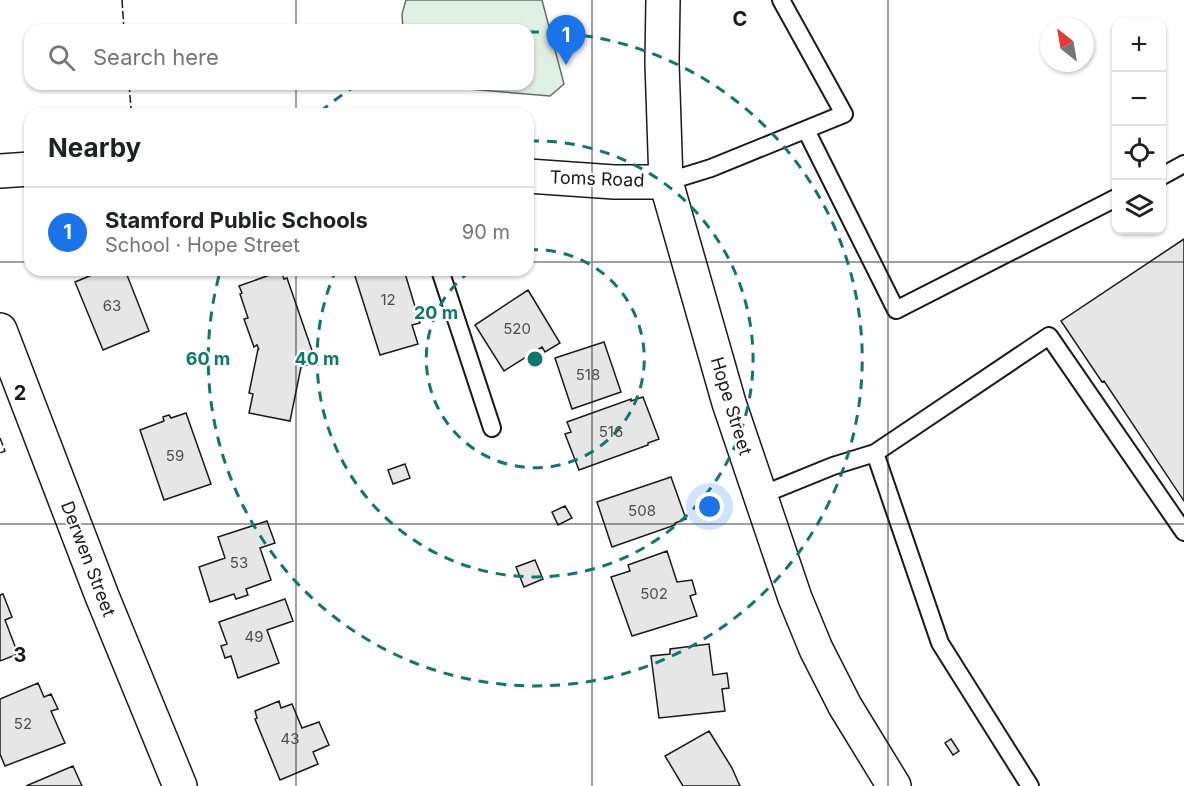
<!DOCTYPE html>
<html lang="en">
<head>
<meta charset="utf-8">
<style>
	body { margin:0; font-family:Inter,sans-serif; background:#f2f2f2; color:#202124 }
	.controls { position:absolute; right:18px; top:18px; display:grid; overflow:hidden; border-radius:12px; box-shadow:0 2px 4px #0004 }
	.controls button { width:54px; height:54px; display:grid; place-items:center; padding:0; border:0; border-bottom:2px solid #e0e0e0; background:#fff; color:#202124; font:30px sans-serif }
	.compass { position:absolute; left:1040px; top:18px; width:54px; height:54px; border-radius:50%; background:#fff; box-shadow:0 2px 4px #0004; rotate:329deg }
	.you { position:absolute; left:710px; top:507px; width:21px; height:21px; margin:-15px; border:4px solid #fff; border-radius:50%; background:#1a73e8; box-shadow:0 0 0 9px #1a73e833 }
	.badge { display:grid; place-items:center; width:39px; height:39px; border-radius:50%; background:#1a73e8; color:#fff; font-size:20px; font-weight:700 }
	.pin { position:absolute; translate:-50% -50px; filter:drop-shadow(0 2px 3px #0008) }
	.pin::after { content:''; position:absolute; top:32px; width:21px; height:18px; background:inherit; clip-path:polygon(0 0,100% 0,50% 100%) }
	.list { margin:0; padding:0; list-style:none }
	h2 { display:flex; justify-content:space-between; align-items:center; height:78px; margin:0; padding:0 24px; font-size:26px }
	h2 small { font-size:20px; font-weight:400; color:#757577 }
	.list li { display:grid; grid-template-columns:39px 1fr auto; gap:18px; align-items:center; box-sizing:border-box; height:90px; padding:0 24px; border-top:2px solid #e0e0e0 }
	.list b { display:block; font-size:22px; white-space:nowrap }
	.list p { margin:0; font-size:20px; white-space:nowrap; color:#757577 }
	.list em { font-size:20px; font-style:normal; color:#757577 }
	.icon { flex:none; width:33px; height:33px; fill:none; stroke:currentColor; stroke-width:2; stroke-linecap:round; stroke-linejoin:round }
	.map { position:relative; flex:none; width:1184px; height:786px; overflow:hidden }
	.search { position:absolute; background:#fff; box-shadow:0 2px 4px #0004; left:24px; top:24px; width:510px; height:66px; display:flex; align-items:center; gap:15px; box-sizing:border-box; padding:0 21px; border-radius:18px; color:#757577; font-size:22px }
	.panel { position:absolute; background:#fff; box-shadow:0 2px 4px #0004; left:24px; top:108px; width:510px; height:168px; border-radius:18px }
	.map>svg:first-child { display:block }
	.green { fill:#e0efe3; stroke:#6a6a6a; stroke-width:1.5 }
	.building { fill:#e6e6e6; stroke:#1a1a1a; stroke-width:1.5 }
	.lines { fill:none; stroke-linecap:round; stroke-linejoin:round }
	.lane-casing { stroke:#1a1a1a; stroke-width:20 }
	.street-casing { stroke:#1a1a1a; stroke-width:36 }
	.secondary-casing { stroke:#1a1a1a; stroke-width:36 }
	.lane { stroke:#fff; stroke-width:16 }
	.street { stroke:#fff; stroke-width:33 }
	.secondary { stroke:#fff; stroke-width:33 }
	.fence { stroke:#1a1a1a; stroke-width:1.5; stroke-dasharray:8 3; stroke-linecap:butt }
	.grid { fill:none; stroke:#1a1a1a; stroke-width:1.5; stroke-opacity:0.55 }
	.ring { fill:none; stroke:#0f766e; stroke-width:3; stroke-dasharray:10 8 }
	.labels { text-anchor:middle; stroke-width:4.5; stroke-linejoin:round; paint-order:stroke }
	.number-label { font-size:15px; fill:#4d4d4d }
	.street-label { font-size:18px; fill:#1a1a1a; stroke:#fff }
	.grid-label { font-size:20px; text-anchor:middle; font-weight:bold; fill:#1a1a1a; stroke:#fff; stroke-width:4.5; stroke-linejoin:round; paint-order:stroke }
	.centre { fill:#0f766e; stroke:#fff; stroke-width:3 }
	.ring-label { font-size:18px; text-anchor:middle; font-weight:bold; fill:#0f766e; stroke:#fff; stroke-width:4.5; stroke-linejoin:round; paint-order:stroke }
</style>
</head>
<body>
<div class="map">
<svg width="1184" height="786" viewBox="0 0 1184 786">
	<rect width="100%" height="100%" fill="#fff"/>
	<!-- green -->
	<path class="green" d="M 406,0 L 542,0 L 564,84 L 550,96 L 433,86 L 431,84 L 528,84 L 528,30 L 403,30 L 402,14 Z"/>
	<!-- building -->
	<path class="building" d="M 1184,239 L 1184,501 L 1104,381 L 1102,382 L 1061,321 Z
		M 104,270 L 125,270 L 149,331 L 103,350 L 75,282 Z
		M 355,270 L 404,270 L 420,323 L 412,325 L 418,344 L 380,355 L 354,273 L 356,273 Z
		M 281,271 L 284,279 L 287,278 L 316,362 L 301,367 L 290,421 L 249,413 L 253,394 L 249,393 L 258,349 L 259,350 L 257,345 L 254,347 L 244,319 L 248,318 L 240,294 L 242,293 L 239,286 Z
		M 528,290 L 560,343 L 545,352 L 542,347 L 504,371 L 475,325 Z
		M 604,342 L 621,392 L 572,409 L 555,358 Z
		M 643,397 L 659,439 L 648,443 L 648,445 L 579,470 L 565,434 L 571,432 L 567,422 L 631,399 L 631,401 Z
		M 186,413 L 211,484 L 164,500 L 140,430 L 164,421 L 163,417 L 169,415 L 171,418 Z
		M 405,464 L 410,478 L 393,484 L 388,470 Z
		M 671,477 L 686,519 L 675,523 L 675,525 L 612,547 L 597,502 Z
		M 565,506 L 572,518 L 558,525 L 552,512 Z
		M 267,521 L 275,543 L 260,548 L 271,580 L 246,589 L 248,595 L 236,599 L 234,594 L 210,602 L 199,567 L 225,558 L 218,537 Z
		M 667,551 L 677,582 L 692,580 L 696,594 L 690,596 L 697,616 L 632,636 L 611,577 L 630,571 L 628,565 Z
		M 535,560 L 543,579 L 524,587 L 516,567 Z
		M 3,594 L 12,617 L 5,620 L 18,654 L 0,661 L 0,595 Z
		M 285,599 L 293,621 L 267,630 L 279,663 L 238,678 L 231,656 L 225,658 L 221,646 L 227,644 L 219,622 Z
		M 709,644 L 713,675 L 727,673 L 729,688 L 722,689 L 725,711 L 659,718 L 651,656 L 670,654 L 670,649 Z
		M 38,683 L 44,697 L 51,694 L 58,709 L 51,711 L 65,743 L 5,766 L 0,754 L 0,699 Z
		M 279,701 L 281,708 L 292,704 L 302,728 L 319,722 L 329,745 L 313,752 L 318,764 L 280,780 L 255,719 L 257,718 L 255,711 Z
		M 709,731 L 732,768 L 740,786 L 683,786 L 665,756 Z
		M 951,739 L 959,751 L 953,755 L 945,743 Z
		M 73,766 L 82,786 L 26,786 Z"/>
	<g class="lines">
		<!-- lane casing -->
		<g class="lane-casing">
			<path id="lane" d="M 806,130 L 896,310 L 1116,198
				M 1162,176 L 1184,164
				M 666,182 L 711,168 L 844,114 L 781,0
				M 440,270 L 492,428
				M 875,453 L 940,643 L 1030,786
				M 759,496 L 833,466 L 875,453 L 1049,336 L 1184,532"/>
		</g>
		<!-- street casing -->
		<g class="street-casing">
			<path id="street" d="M 0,330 L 102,596 L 180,786"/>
		</g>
		<!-- secondary casing -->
		<g class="secondary-casing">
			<path id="secondary" d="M 663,0 L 662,63 L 666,182 L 729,403 L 795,598 L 816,649 L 845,706 L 894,786
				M 0,171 L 30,169
				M 528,176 L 614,182 L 666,182"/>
		</g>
		<!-- lane -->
		<use href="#lane" class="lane"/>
		<!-- street -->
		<use href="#street" class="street"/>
		<!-- secondary -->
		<use href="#secondary" class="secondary"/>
		<!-- fence -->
		<path class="fence" d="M 122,0 L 124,30
			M 129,84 L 131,108
			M 0,438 L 5,451 L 0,453"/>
	</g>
	<!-- grid -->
	<path class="grid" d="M 296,0 L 296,30M 592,0 L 592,786M 888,0 L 888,786M 296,84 L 296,114M 0,262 L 30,262M 528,262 L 1184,262M 296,270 L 296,786M 0,524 L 1184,524"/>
	<!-- distance rings -->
	<g class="ring">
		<path d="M528 250A109 109 0 1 1 472 270"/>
		<path d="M529 141A218 218 0 1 1 336 270"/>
		<path d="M320 112A327 327 0 0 1 357 85M529 32A327 327 0 1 1 220 272"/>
	</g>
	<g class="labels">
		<!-- number labels -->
		<g class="number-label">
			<text x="388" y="305">12</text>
			<text x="112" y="311">63</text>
			<text x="517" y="334">520</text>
			<text x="588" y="380">518</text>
			<text x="611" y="437">516</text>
			<text x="175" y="461">59</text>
			<text x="642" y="516">508</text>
			<text x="239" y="568">53</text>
			<text x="654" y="599">502</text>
			<text x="254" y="642">49</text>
			<text x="23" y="729">52</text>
			<text x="290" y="744">43</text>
		</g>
		<!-- street labels -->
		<g class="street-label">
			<text transform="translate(597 179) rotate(2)" y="6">Toms Road</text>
			<text transform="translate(731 406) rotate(73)" y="6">Hope Street</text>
			<text transform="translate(88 559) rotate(69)" y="6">Derwen Street</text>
		</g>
	</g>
	<g class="grid-label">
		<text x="740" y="26">C</text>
		<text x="20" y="400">2</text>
		<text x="20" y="662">3</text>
	</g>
	<circle cx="535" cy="359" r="9" class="centre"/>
	<g class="ring-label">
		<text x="436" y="319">20 m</text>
		<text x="208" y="365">60 m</text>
		<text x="317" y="365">40 m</text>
	</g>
</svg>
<div class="controls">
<button>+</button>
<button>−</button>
<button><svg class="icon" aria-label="locate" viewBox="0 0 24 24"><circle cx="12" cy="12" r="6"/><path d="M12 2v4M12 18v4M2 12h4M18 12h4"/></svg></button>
<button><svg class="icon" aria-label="layers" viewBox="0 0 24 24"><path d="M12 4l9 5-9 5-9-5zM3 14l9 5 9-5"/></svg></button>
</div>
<svg class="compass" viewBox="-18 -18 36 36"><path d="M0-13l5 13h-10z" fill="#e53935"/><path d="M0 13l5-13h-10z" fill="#757577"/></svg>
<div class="you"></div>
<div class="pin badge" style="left:566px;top:65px">1</div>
<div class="search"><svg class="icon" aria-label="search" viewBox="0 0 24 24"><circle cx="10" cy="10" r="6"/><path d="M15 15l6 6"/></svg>Search here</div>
<section class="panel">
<h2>Nearby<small></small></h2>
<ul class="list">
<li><span class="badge">1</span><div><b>Stamford Public Schools</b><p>School · Hope Street</p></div><em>90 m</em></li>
</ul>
</section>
</div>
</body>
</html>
